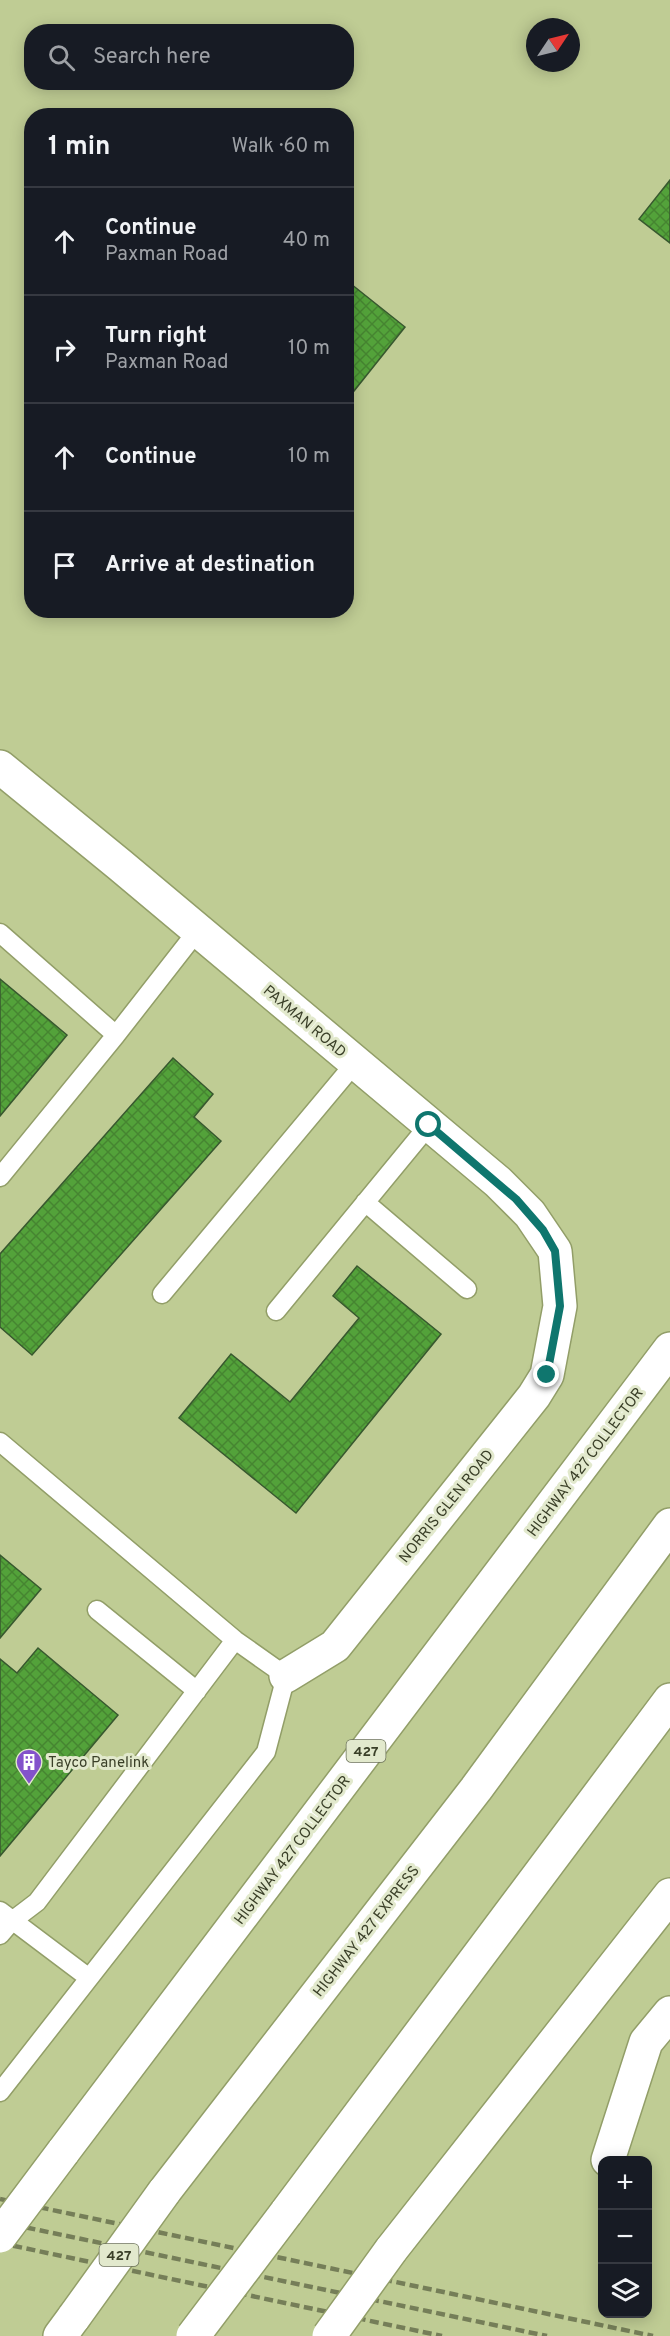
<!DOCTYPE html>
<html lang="en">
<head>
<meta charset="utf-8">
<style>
	body { margin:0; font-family:Overpass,sans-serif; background:#242831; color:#f1f3f6 }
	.controls { position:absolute; right:18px; bottom:18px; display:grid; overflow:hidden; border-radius:12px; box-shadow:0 3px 15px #0003 }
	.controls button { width:54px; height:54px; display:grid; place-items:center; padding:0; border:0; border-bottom:2px solid #363941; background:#171b24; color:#f1f3f6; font:30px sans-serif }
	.compass { position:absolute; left:526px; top:18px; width:54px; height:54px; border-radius:50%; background:#171b24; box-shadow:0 3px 15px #0003; rotate:55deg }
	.stop { position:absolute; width:18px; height:18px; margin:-14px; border:4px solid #0f766e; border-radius:50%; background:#fff }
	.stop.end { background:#0f766e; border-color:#fff; box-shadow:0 2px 6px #0008 }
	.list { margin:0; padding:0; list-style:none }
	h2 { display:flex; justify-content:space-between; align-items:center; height:78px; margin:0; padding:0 24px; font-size:26px }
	h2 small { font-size:20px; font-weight:400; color:#9ea1a6 }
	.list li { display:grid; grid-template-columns:39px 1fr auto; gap:18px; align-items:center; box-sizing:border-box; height:108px; padding:0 24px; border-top:2px solid #363941 }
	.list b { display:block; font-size:22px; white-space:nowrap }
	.list p { margin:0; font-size:20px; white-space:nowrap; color:#9ea1a6 }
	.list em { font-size:20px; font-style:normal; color:#9ea1a6 }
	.icon { flex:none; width:33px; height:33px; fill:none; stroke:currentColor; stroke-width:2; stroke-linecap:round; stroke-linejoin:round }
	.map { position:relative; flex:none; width:670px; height:2336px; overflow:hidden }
	.search { position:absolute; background:#171b24; box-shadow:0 3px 15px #0003; left:24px; top:24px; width:330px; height:66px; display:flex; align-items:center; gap:15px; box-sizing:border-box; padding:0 21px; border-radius:24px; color:#9ea1a6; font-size:22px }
	.panel { position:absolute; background:#171b24; box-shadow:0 3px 15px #0003; left:24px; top:108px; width:330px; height:510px; border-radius:24px }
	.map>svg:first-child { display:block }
	.building { fill:url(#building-cross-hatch); stroke:#38582f; stroke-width:1.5 }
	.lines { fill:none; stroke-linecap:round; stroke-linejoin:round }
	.service-casing { stroke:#929e68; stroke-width:21 }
	.minor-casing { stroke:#929e68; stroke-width:36 }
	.motorway-casing { stroke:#929e68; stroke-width:36 }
	.service { stroke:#fff; stroke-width:18 }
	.minor { stroke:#fff; stroke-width:33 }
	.motorway { stroke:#fff; stroke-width:33 }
	.rail { stroke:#757e58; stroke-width:4.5; stroke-dasharray:9 4.5; stroke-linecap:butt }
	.motorway-bridge-casing { stroke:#929e68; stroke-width:36; stroke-linecap:butt }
	.motorway-bridge { stroke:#fff; stroke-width:33 }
	.route { stroke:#0f766e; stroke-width:8 }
	.labels { text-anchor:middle; stroke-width:6; stroke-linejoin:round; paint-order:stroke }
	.shield { fill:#e2e9cd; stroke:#6c725a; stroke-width:1.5 }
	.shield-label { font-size:14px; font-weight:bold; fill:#3a3f28 }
	.street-label { font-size:15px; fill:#3a3f28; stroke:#e2e9cd }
	.poi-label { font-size:15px; fill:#3a3f28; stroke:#e2e9cd; text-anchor:start }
</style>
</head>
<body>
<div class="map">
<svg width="670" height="2336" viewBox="0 0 670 2336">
	<defs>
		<pattern id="building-cross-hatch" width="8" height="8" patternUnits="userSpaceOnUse" patternTransform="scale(1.5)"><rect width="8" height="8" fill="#53a23a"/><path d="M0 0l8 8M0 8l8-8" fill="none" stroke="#468531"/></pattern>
	</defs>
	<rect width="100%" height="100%" fill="#bfcc94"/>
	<!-- building -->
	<path class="building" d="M 670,180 L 670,243 L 639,219 Z
		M 346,280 L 405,327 L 346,401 Z
		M 0,979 L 67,1035 L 0,1116 Z
		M 173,1058 L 213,1094 L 194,1117 L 221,1141 L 32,1355 L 0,1327 L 0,1254 Z
		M 357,1266 L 441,1334 L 296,1513 L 179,1418 L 231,1354 L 290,1402 L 359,1318 L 333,1296 Z
		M 0,1555 L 41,1589 L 0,1638 Z
		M 38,1648 L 118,1715 L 0,1856 L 0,1659 L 17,1673 Z"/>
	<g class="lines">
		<!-- service casing -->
		<g class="service-casing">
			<path id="service" d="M 0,933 L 116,1035 L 198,930
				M 0,1177 L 116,1035
				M 365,1202 L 467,1289
				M 162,1294 L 355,1063
				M 276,1311 L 429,1125
				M 0,1442 L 235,1640 L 286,1676 L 266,1752 L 0,2092
				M 97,1610 L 197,1691
				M 0,1911 L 89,1978
				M 0,1935 L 12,1921 L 37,1902 L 235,1640"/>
		</g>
		<!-- minor casing -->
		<g class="minor-casing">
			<path id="minor" d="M 0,767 L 120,865 L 498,1182 L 530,1214 L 555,1251 L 560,1306 L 547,1375 L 534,1396 L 335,1646 L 286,1676
				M 608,2160 L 646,2042 L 670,2013"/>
		</g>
		<!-- motorway casing -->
		<g class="motorway-casing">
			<path id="motorway" d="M 63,2152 L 670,1349
				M 164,2192 L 476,1789 L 670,1525
				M 286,2213 L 670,1700
				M 391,2250 L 670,1895
				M 60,2336 L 74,2317"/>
		</g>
		<!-- service -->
		<use href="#service" class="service"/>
		<!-- minor -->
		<use href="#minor" class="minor"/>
		<!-- motorway -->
		<use href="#motorway" class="motorway"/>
		<!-- rail -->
		<path class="rail" d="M 0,2199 L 653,2336
			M 0,2222 L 547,2336
			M 0,2243 L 442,2336"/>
		<!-- motorway-bridge casing -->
		<g class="motorway-bridge-casing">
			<path id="motorway-bridge" d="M 0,2236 L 63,2152
				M 74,2317 L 164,2192
				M 193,2336 L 286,2213
				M 329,2336 L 391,2250"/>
		</g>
		<!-- motorway-bridge -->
		<use href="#motorway-bridge" class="motorway-bridge"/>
	</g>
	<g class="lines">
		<!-- route -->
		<path class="route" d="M 429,1125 L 516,1199 L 543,1230 L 555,1251 L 560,1306 L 547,1375"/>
	</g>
	<!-- icons -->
	<defs>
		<g id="building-pin" transform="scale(1.35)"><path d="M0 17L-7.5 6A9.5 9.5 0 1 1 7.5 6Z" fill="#8352cb" stroke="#e2e9cd"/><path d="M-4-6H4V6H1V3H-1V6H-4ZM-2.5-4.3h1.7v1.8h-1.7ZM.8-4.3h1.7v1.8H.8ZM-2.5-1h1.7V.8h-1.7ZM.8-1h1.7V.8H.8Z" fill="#fff"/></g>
	</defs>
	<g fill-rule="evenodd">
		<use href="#building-pin" x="29" y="1762"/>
	</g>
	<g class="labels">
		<!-- shield labels -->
		<g class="shield">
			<rect x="346.5" y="1740" width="39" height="22" rx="4.5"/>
			<rect x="99.5" y="2244" width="39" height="22" rx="4.5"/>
		</g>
		<g class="shield-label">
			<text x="366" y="1756">427</text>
			<text x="119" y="2260">427</text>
		</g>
		<!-- street labels -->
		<g class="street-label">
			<text transform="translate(305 1021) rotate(40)" y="5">PAXMAN ROAD</text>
			<text transform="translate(585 1462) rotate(-53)" y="5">HIGHWAY 427 COLLECTOR</text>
			<text transform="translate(446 1506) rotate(-51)" y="5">NORRIS GLEN ROAD</text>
			<text transform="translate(292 1850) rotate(-53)" y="5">HIGHWAY 427 COLLECTOR</text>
			<text transform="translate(366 1931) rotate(-52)" y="5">HIGHWAY 427 EXPRESS</text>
		</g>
		<!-- poi labels -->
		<g class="poi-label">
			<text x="48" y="1767">Tayco Panelink</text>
		</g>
	</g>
</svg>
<div class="controls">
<button>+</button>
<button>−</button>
<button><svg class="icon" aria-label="layers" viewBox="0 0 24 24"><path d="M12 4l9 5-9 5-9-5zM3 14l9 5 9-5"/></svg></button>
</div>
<svg class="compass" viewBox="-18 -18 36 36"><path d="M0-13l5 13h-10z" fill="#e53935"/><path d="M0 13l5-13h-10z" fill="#9ea1a6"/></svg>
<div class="stop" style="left:429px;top:1125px"></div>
<div class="stop end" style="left:547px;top:1375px"></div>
<div class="search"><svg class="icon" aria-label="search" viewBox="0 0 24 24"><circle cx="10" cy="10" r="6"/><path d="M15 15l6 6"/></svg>Search here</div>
<section class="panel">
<h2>1 min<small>Walk · 60 m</small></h2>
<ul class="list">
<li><svg class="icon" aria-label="ahead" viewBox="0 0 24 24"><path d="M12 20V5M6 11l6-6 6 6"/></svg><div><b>Continue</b><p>Paxman Road</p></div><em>40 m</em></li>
<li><svg class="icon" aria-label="right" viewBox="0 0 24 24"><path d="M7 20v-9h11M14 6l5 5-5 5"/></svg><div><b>Turn right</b><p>Paxman Road</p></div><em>10 m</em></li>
<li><svg class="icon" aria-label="ahead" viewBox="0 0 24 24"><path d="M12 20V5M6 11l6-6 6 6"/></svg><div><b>Continue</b></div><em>10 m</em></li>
<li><svg class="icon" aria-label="arrive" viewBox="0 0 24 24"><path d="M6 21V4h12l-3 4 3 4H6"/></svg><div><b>Arrive at destination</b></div></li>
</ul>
</section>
</div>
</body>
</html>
